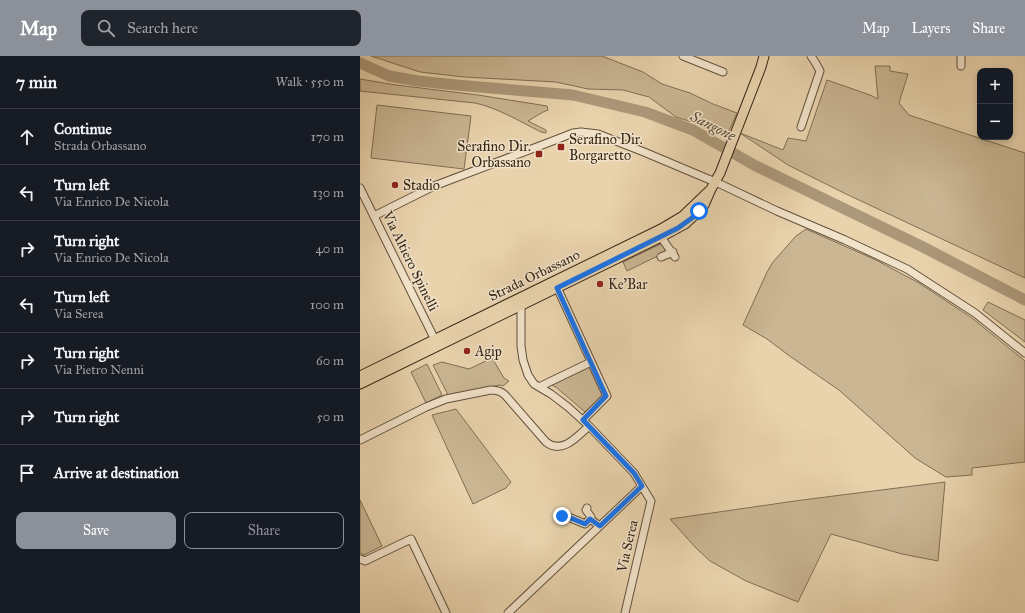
<!DOCTYPE html>
<html lang="en">
<head>
<meta charset="utf-8">
<style>
	body { margin:0; font-family:"IM FELL Great Primer",serif; background:#20242c; color:#f1f3f6 }
	.controls { position:absolute; right:12px; top:12px; display:grid; overflow:hidden; border-radius:8px; box-shadow:0 2px 6px #0003 }
	.controls button { width:36px; height:36px; display:grid; place-items:center; padding:0; border:0; border-bottom:1px solid #363941; background:#171b24; color:#f1f3f6; font:20px sans-serif }
	.stop { position:absolute; width:12px; height:12px; margin:-9px; border:3px solid #1a73e8; border-radius:50%; background:#fff }
	.stop.end { background:#1a73e8; border-color:#fff; box-shadow:0 1px 4px #0008 }
	.list { margin:0; padding:0; list-style:none }
	h2 { display:flex; justify-content:space-between; align-items:center; height:52px; margin:0; padding:0 16px; font-size:17px }
	h2 small { font-size:13px; font-weight:400; color:#9ea1a6 }
	.list li { display:grid; grid-template-columns:26px 1fr auto; gap:12px; align-items:center; box-sizing:border-box; height:56px; padding:0 16px; border-top:1px solid #363941 }
	.list b { display:block; font-size:15px; white-space:nowrap }
	.list p { margin:0; font-size:13px; white-space:nowrap; color:#9ea1a6 }
	.list em { font-size:13px; font-style:normal; color:#9ea1a6 }
	.actions { display:flex; gap:8px; padding:12px 16px }
	.actions a { flex:1; padding:9px 0; border:1px solid #8c9099; border-radius:8px; text-align:center; font-size:14px; color:#8c9099 }
	.actions .main { background:#8c9099; color:#fff }
	.icon { flex:none; width:22px; height:22px; fill:none; stroke:currentColor; stroke-width:2; stroke-linecap:round; stroke-linejoin:round }
	.map { position:relative; flex:none; width:665px; height:557px; overflow:hidden }
	header { display:flex; align-items:center; gap:24px; box-sizing:border-box; height:56px; padding:0 20px; background:#8c9099; color:#fff }
	header strong { font-size:19px }
	nav { display:flex; gap:22px; margin-inline-start:auto; font-size:14px }
	.search { width:280px; height:36px; background:#20242c; display:flex; align-items:center; gap:10px; box-sizing:border-box; padding:0 14px; border-radius:8px; color:#9ea1a6; font-size:15px }
	main { display:flex }
	aside { flex:1; background:#171b24 }
	.map>svg:first-child { display:block }
	.green { fill:#cab693; stroke:#806e54 }
	.lines { fill:none; stroke-linecap:round; stroke-linejoin:round }
	.river { stroke:#ac987a; stroke-width:11 }
	.minor-casing { stroke:#62513c; stroke-width:9 }
	.major-casing { stroke:#352616; stroke-width:11 }
	.minor { stroke:#f1e2ca; stroke-width:7 }
	.major { stroke:#e9d3ad; stroke-width:9 }
	.route { stroke:#1a73e8; stroke-width:5 }
	.poi-dot { fill:#8f2418; stroke:#f1e2ca; stroke-width:1.5 }
	.labels { text-anchor:middle; stroke-width:3; stroke-linejoin:round; paint-order:stroke }
	.poi-label { font-size:14px; fill:#352616; stroke:#f1e2ca; text-anchor:start }
	.street-label { font-size:14px; fill:#352616; stroke:#f1e2ca }
	.water-label { font-size:15px; font-style:italic; fill:#594834; stroke:#f1e2ca }
</style>
</head>
<body>
<header>
<strong>Map</strong>
<div class="search"><svg class="icon" aria-label="search" viewBox="0 0 24 24"><circle cx="10" cy="10" r="6"/><path d="M15 15l6 6"/></svg>Search here</div>
<nav><a>Map</a><a>Layers</a><a>Share</a></nav>
</header>
<main>
<aside>
<h2>7 min<small>Walk · 550 m</small></h2>
<ul class="list">
<li><svg class="icon" aria-label="ahead" viewBox="0 0 24 24"><path d="M12 20V5M6 11l6-6 6 6"/></svg><div><b>Continue</b><p>Strada Orbassano</p></div><em>170 m</em></li>
<li><svg class="icon" aria-label="left" viewBox="0 0 24 24"><path d="M17 20v-9H6M10 6l-5 5 5 5"/></svg><div><b>Turn left</b><p>Via Enrico De Nicola</p></div><em>130 m</em></li>
<li><svg class="icon" aria-label="right" viewBox="0 0 24 24"><path d="M7 20v-9h11M14 6l5 5-5 5"/></svg><div><b>Turn right</b><p>Via Enrico De Nicola</p></div><em>40 m</em></li>
<li><svg class="icon" aria-label="left" viewBox="0 0 24 24"><path d="M17 20v-9H6M10 6l-5 5 5 5"/></svg><div><b>Turn left</b><p>Via Serea</p></div><em>100 m</em></li>
<li><svg class="icon" aria-label="right" viewBox="0 0 24 24"><path d="M7 20v-9h11M14 6l5 5-5 5"/></svg><div><b>Turn right</b><p>Via Pietro Nenni</p></div><em>60 m</em></li>
<li><svg class="icon" aria-label="right" viewBox="0 0 24 24"><path d="M7 20v-9h11M14 6l5 5-5 5"/></svg><div><b>Turn right</b></div><em>50 m</em></li>
<li><svg class="icon" aria-label="arrive" viewBox="0 0 24 24"><path d="M6 21V4h12l-3 4 3 4H6"/></svg><div><b>Arrive at destination</b></div></li>
</ul>
<div class="actions"><a class="main">Save</a><a>Share</a></div>
</aside>
<div class="map">
<svg width="665" height="557" viewBox="0 0 665 557">
	<rect width="100%" height="100%" fill="#e9d3ad"/>
	<filter id="stains"><feTurbulence type="fractalNoise" baseFrequency=".005" numOctaves="4"/><feColorMatrix values="0 0 0 0 .2 0 0 0 0 .09 0 0 0 0 .02 0 0 0 .5 -.17"/></filter>
	<radialGradient id="worn" r=".72"><stop offset=".6" stop-color="#630" stop-opacity="0"/><stop offset="1" stop-color="#630" stop-opacity=".3"/></radialGradient>
	<!-- green -->
	<path class="green" d="M 11,0 L 242,0 L 283,16 L 302,28 L 330,37 L 353,48 L 377,57 L 368,77 L 316,61 L 289,41 L 263,34 L 228,33 L 196,26 L 104,21 L 60,16 Z
		M 515,10 L 530,10 L 530,15 L 548,18 L 539,47 L 549,59 L 665,97 L 665,222 L 484,137 L 428,109 L 380,77 L 423,94 L 428,82 L 446,85 L 467,24 L 510,39 L 518,43 Z
		M 0,23 L 36,29 L 118,39 L 187,50 L 188,54 L 183,56 L 168,65 L 186,74 L 186,77 L 181,76 C 159,65 138,52 115,47 L 0,35 Z
		M 17,49 L 111,60 L 104,113 L 11,102 Z
		M 446,173 L 516,204 L 559,227 L 612,262 L 665,305 L 665,406 L 612,412 L 612,419 L 586,421 L 555,402 L 479,334 L 431,301 L 407,283 L 383,269 L 407,216 L 413,206 L 436,180 Z
		M 303,187 L 310,194 L 267,215 L 263,206 Z
		M 628,246 L 665,264 L 665,286 L 623,254 Z
		M 132,302 L 144,322 L 149,325 L 143,330 L 140,329 L 88,339 L 73,309 L 82,306 L 109,313 Z
		M 67,308 L 82,339 L 66,347 L 51,316 Z
		M 229,311 L 242,339 L 225,356 L 197,332 L 192,329 Z
		M 96,353 L 151,426 L 146,432 L 113,448 L 72,359 Z
		M 585,426 L 578,505 L 542,498 L 471,478 L 438,546 L 386,525 L 350,505 L 335,491 L 310,463 L 442,444 Z
		M 0,444 L 22,490 L 4,499 L 0,497 Z"/>
	<g class="lines">
		<!-- river -->
		<path class="river" d="M 0,7 L 29,20 L 58,25 L 96,29 L 213,39 L 285,56 L 333,74 L 394,109 L 561,190 L 665,244"/>
		<!-- minor casing -->
		<g class="minor-casing">
			<path id="minor" d="M 323,0 L 363,16
				M 601,10 L 601,0
				M 441,71 L 460,15 L 455,6 L 451,0
				M 0,132 L 77,288
				M 14,160 L 74,130 L 190,86 L 213,77 L 221,76 L 238,78 L 284,96 L 360,128 L 417,155 L 485,184 L 547,213 L 615,257 L 665,297
				M 301,181 L 315,201
				M 301,201 L 313,196
				M 195,227 L 247,340 L 223,364
				M 160,246 L 161,249 L 161,290 L 163,304 L 168,319 L 174,328 L 191,338 L 208,351 L 229,370 L 274,417 L 291,445 L 265,557
				M 179,331 L 231,306
				M 0,384 L 66,351 L 86,343 L 131,334 C 137,334 141,335 145,339 L 186,386 C 202,399 218,380 229,370
				M 227,452 L 226,454 L 231,461 L 230,463
				M 199,463 L 206,460 L 225,468 L 230,463 L 240,470
				M 0,503 L 5,505 L 51,483 L 86,557
				M 148,557 L 282,430"/>
		</g>
		<!-- major casing -->
		<g class="major-casing">
			<path id="major" d="M 0,320 L 301,173 L 323,160 L 349,135
				M 0,328 L 301,181 L 325,168 L 339,155 L 344,149 L 351,133 L 360,117 L 401,11 L 404,0"/>
		</g>
		<!-- minor -->
		<use href="#minor" class="minor"/>
		<!-- major -->
		<use href="#major" class="major"/>
	</g>
	<g class="lines">
		<!-- route -->
		<path class="route" d="M 202,460 L 206,460 L 225,468 L 230,463 L 240,470 L 282,430 L 274,417 L 223,364 L 246,340 L 197,232 L 318,172 L 332,162 L 339,155"/>
	</g>
	<!-- markers -->
	<g class="poi-dot">
		<rect x="197" y="87" width="8" height="8" rx="2"/>
		<rect x="175" y="94" width="8" height="8" rx="2"/>
		<circle cx="35" cy="129" r="4"/>
		<circle cx="240" cy="228" r="4"/>
		<circle cx="107" cy="295" r="4"/>
	</g>
	<g class="labels">
		<!-- poi labels -->
		<g class="poi-label">
			<text x="209" y="88">Serafino Dir.<tspan x="209" dy="16">Borgaretto</tspan></text>
			<text x="171" y="95" text-anchor="end">Serafino Dir.<tspan x="171" dy="16">Orbassano</tspan></text>
			<text x="43" y="134">Stadio</text>
			<text x="248" y="233">Ke'Bar</text>
			<text x="115" y="300">Agip</text>
		</g>
		<!-- street labels -->
		<g class="street-label">
			<text transform="translate(51 205) rotate(64)" y="5">Via Altiero Spinelli</text>
			<text transform="translate(174 219) rotate(-26)" y="5">Strada Orbassano</text>
			<text transform="translate(267 490) rotate(-77)" y="5">Via Serea</text>
		</g>
		<!-- water labels -->
		<g class="water-label">
			<text transform="translate(353 70) rotate(27)" y="5">Sangone</text>
		</g>
	</g>
	<rect width="100%" height="100%" filter="url(#stains)"/>
	<rect width="100%" height="100%" fill="url(#worn)"/>
</svg>
<div class="controls">
<button>+</button>
<button>−</button>
</div>
<div class="stop" style="left:339px;top:155px"></div>
<div class="stop end" style="left:202px;top:460px"></div>
</div>
</main>
</body>
</html>
